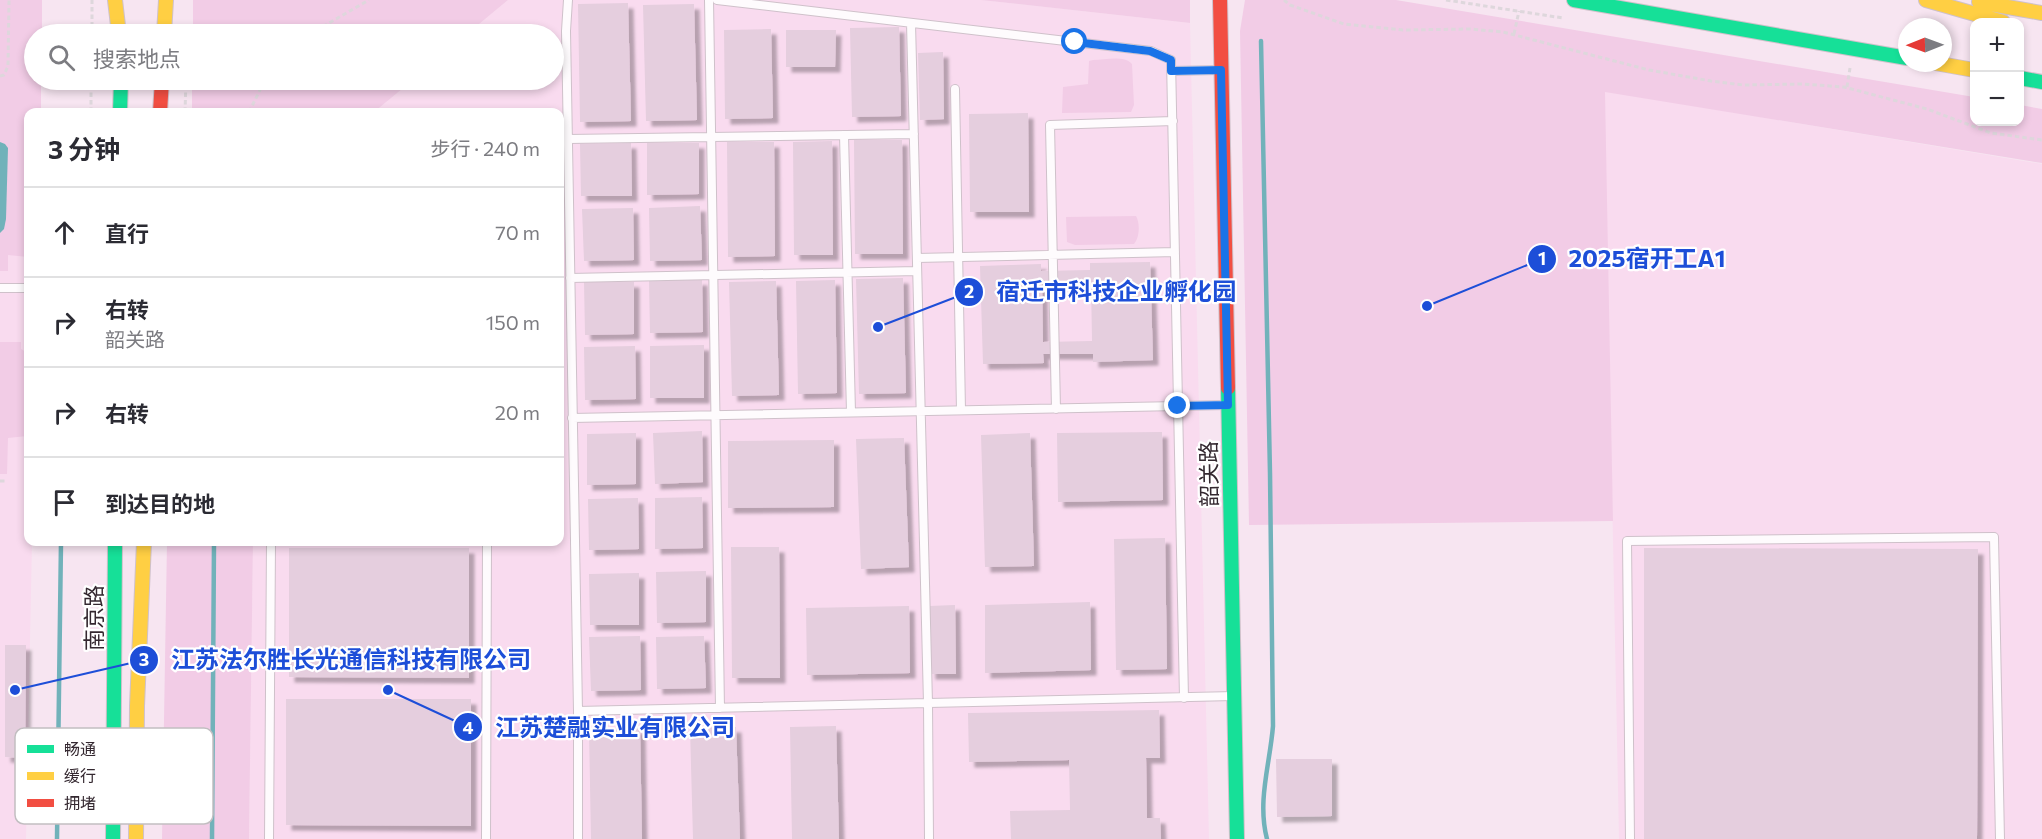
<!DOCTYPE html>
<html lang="zh">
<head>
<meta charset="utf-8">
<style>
	body { margin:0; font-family:Commissioner,"Noto Sans SC",sans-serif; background:#f2f2f3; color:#2b2b33 }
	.controls { position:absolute; right:18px; top:18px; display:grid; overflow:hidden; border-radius:12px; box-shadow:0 3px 9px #0003 }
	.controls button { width:54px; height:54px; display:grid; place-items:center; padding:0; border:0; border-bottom:2px solid #e1e1e2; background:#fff; color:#2b2b33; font:30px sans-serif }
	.compass { position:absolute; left:1898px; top:18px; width:54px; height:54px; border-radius:50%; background:#fff; box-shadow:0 3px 9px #0003; rotate:269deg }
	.stop { position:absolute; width:18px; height:18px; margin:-14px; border:4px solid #1a73e8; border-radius:50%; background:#fff }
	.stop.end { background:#1a73e8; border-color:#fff; box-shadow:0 2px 6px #0008 }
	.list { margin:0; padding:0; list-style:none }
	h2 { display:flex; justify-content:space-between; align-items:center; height:78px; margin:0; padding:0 24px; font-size:26px }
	h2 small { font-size:20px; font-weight:400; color:#7c7c81 }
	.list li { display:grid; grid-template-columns:39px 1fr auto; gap:18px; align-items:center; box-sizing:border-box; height:90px; padding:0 24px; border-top:2px solid #e1e1e2 }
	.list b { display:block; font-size:22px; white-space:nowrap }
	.list p { margin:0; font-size:20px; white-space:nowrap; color:#7c7c81 }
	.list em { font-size:20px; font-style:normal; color:#7c7c81 }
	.icon { flex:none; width:33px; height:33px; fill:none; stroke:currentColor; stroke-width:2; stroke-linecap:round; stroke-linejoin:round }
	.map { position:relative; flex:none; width:2042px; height:839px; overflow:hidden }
	.search { position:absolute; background:#fff; box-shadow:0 3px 9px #0003; left:24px; top:24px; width:540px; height:66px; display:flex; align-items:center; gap:15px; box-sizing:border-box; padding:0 21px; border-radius:33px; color:#7c7c81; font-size:22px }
	.panel { position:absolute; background:#fff; box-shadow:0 3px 9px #0003; left:24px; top:108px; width:540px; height:438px; border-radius:12px }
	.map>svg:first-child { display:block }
	.built { fill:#f9dbef }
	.green { fill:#f2cce6 }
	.water { fill:#71b2ba }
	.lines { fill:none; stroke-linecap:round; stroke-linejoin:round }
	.stream { stroke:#71b2ba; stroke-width:4.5 }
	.building { fill:#e5cede; fill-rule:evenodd; filter:url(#shadow) }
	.lane-casing { stroke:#cfc1ca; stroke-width:10 }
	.fast-casing { stroke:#cfc1ca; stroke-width:16 }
	.slow-casing { stroke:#cfc1ca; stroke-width:16 }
	.jam-casing { stroke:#cfc1ca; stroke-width:16 }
	.path { stroke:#ded7dc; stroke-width:3; stroke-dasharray:4.5 3; stroke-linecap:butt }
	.lane { stroke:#fefbfd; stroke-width:8 }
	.fast { stroke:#16e098; stroke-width:14 }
	.slow { stroke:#ffcf43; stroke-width:14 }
	.jam { stroke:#f24e42; stroke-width:14 }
	.route { stroke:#1a73e8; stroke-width:8 }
	.labels { text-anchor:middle; stroke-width:4.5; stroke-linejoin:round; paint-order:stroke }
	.street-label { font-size:22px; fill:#342830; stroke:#fff }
	.key { fill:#fff; stroke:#c2bec1; stroke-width:1.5 }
	.key-label { font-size:16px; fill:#342830 }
	.leader { fill:none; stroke:#1d4ed8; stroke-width:2 }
	.callout-dot { fill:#1d4ed8; stroke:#fff; stroke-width:2 }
	.mark-label { font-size:18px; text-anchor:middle; font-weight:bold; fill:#fff }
	.callout-label { font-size:24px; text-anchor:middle; font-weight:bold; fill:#1d4ed8; stroke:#fff; stroke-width:4.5; stroke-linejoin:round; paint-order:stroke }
</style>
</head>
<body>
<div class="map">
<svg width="2042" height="839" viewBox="0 0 2042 839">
	<defs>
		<filter id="shadow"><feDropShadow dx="5.5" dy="5.5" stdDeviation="1.5" flood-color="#0004"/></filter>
	</defs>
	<rect width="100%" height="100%" fill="#f7e5f1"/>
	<!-- built -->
	<path class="built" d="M 508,0 L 981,0 L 1190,23 L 1209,839 L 249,839 L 253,542 L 560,542 L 560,112 L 374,112 L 413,80 L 554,80 L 554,34 L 467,34 Z
		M 1604,91 L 2042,164 L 2042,839 L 1619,839 Z
		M 0,119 L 28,123 L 28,542 L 32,542 L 26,839 L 0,839 Z"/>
	<!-- green -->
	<path class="green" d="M 0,0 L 42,0 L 42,34 L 34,34 L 34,80 L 41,80 L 41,112 L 28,112 L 28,257 L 8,255 L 8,271 L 0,271 Z
		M 193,0 L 508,0 L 467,34 L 193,34 Z
		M 981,0 L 1190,0 L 1190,23 Z
		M 1245,0 L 1396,0 L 1974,97 L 1974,122 L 2020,122 L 2020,105 L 2042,109 L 2042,163 L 1605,92 L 1613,521 L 1249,525 L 1240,31 Z
		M 1093,60 C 1105,60 1124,55 1132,64 L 1134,105 L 1131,112 L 1062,113 L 1063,87 L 1088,84 L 1089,61 Z
		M 192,80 L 413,80 L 374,112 L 192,112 Z
		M 1136,216 C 1140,223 1140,237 1134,244 L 1075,245 L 1067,242 L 1066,217 Z
		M 0,342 L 21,342 L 21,349 L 28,353 L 27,436 L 8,438 L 7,474 L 0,474 Z
		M 167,542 L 253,542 L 249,839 L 162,839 Z"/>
	<!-- water -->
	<path class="water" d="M 0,142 L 5,144 L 8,148 L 6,219 L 4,229 L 0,233 Z"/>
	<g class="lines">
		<!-- stream -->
		<path class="stream" d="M 1261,41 L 1270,473 L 1273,726 C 1270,764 1257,801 1267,839
			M 57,839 L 61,542
			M 212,839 L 214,542"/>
	</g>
	<!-- building -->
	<path class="building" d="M 628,3 L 631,121 L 580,122 L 578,4 Z
		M 694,4 L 697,120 L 646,121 L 643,5 Z
		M 899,27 L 901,116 L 852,117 L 850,28 Z
		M 771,29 L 773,118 L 725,119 L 724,30 Z
		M 786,30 L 836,30 L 835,67 L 786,67 Z
		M 943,52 L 944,119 L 920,120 L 918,53 Z
		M 1028,113 L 1029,212 L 970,212 L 969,114 Z
		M 854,140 L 902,140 L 903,254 L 855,254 Z
		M 832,141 L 833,255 L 794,255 L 793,142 Z
		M 727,142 L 774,142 L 775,256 L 728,257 Z
		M 631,143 L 632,196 L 581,196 L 580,144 Z
		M 647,143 L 699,143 L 699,194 L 647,195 Z
		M 700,206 L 702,260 L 650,261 L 649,208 Z
		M 633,208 L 634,260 L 584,261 L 582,209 Z
		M 1150,262 L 1153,360 L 1093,362 L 1093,354 L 1043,354 L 1044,363 L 983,364 L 980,266 L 1041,264 L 1041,271 L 1090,270 L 1090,263 ZM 1091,283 L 1092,341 L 1043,342 L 1042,284 Z
		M 903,278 L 906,393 L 859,394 L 856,279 Z
		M 649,280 L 702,280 L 703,332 L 650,333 Z
		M 835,280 L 837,393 L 798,394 L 796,281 Z
		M 776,281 L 779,395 L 732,396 L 729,282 Z
		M 584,282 L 634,282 L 634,334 L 585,335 Z
		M 704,345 L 704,398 L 650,398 L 650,346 Z
		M 635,346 L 636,399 L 585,400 L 584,347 Z
		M 702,431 L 703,482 L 655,484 L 653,433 Z
		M 1162,432 L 1163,500 L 1058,502 L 1057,433 Z
		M 636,433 L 636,484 L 587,485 L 587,434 Z
		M 1030,433 L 1034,566 L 985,567 L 981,435 Z
		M 904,438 L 909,567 L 861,569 L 856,439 Z
		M 834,440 L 834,507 L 728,508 L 728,441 Z
		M 702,497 L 703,548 L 655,549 L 655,498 Z
		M 638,498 L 639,549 L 589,550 L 588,499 Z
		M 1165,538 L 1167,669 L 1116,670 L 1114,539 Z
		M 731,547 L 779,547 L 780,678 L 732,678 Z
		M 289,548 L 469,548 L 469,678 L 289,677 Z
		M 1644,548 L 1978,549 L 1977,839 L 1644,839 Z
		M 706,571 L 706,622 L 657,623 L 656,572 Z
		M 639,573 L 639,625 L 590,625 L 589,574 Z
		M 1090,602 L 1091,670 L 985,673 L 985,605 Z
		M 955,605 L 956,674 L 930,674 L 929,606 Z
		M 909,606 L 910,673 L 807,675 L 806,608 Z
		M 640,636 L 641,690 L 591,691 L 589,637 Z
		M 704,636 L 706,688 L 657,689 L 656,637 Z
		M 5,645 L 26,645 L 25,758 L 5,757 Z
		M 286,699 L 471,699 L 471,826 L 286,825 Z
		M 1159,710 L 1160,758 L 1146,758 L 1147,818 L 1160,818 L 1161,839 L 1011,839 L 1010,811 L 1070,810 L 1069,760 L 969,762 L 968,713 Z
		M 836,726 L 839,839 L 792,839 L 790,727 Z
		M 736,727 L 740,839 L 693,839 L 690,728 Z
		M 640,728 L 642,839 L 591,839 L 589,729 Z
		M 1276,759 L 1332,759 L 1332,816 L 1277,817 Z"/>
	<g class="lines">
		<!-- lane casing -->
		<g class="lane-casing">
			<path id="lane" d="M 568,0 L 566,31 L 578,711 L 578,839
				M 709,0 L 720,708
				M 717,0 L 1151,51 L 1171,60 L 1184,698
				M 911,23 L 928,703 L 929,839
				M 1171,71 L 1219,70
				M 955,89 L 961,410
				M 844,135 L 851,412
				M 568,139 L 914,134
				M 917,258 L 1175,252
				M 570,278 L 917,271
				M 0,288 L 28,288
				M 1056,409 L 1050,125 L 1173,121
				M 572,418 L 1228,405
				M 578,711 L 1234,696
				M 269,839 L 271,542
				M 486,839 L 487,542
				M 1630,839 L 1627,541 L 1994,537 L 2000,839"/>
		</g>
		<!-- fast casing -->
		<g class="fast-casing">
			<path id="fast" d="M 1574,0 L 1907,58
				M 2020,78 L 2042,82
				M 120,112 L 121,80
				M 1228,388 L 1237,839
				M 113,839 L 115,542"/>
		</g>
		<!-- slow casing -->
		<g class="slow-casing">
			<path id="slow" d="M 115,0 L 119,34
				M 1926,0 L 2003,22
				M 1979,2 L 2042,13
				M 164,34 L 166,0
				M 1935,63 L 1974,70
				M 136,839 L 137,706 L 144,542"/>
		</g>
		<!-- jam casing -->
		<g class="jam-casing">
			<path id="jam" d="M 1220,0 L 1228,388
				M 160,112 L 162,80"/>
		</g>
		<!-- path -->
		<path class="path" d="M 1284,0 L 1290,5 L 1344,24 L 1403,30 L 1470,29 L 1503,32 L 1649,70 L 1711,81 L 1743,85 L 1802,84 L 1844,87 L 1927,109 L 1991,133 L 2042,140
			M 1446,0 L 1563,18
			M 92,34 L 92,0
			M 310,34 L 369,0
			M 1514,34 L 1519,11
			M 0,76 L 4,75 L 8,66 L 9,0
			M 1847,87 L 1850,68
			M 91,112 L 91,80
			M 185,112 L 186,80
			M 249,112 L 265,80
			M 0,481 L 7,481"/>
		<!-- lane -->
		<use href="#lane" class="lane"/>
		<!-- fast -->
		<use href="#fast" class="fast"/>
		<!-- slow -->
		<use href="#slow" class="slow"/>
		<!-- jam -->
		<use href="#jam" class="jam"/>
	</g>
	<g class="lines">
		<!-- route -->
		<path class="route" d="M 1075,42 L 1150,51 L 1171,60 L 1171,71 L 1221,70 L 1228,405 L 1178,406"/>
	</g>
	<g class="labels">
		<!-- street labels -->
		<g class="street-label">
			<text transform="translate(1209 474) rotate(-91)" y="8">韶关路</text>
			<text transform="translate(94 618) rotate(-90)" y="8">南京路</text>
		</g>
	</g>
	<!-- legend -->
	<rect x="15" y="728" width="198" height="96" rx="9" class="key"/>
	<rect x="27" y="745" width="27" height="8" fill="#16e098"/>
	<rect x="27" y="772" width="27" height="8" fill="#ffcf43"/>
	<rect x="27" y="799" width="27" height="8" fill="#f24e42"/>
	<g class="key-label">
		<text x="64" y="755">畅通</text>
		<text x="64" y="782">缓行</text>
		<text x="64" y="809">拥堵</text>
	</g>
	<!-- callouts -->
	<path class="leader" d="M1427 306L1542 259M878 327L969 292M15 690L144 660M388 690L468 727"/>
	<g class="callout-dot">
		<circle cx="1427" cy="306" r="6"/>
		<circle cx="878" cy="327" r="6"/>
		<circle cx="15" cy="690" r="6"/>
		<circle cx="388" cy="690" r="6"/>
		<circle cx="1542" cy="259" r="15"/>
		<circle cx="969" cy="292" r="15"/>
		<circle cx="144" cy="660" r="15"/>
		<circle cx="468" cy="727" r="15"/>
	</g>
	<g class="mark-label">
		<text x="1542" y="265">1</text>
		<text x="969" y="298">2</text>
		<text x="144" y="666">3</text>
		<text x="468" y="734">4</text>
	</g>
	<g class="callout-label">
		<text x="1647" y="267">2025宿开工A1</text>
		<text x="1116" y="300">宿迁市科技企业孵化园</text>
		<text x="351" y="668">江苏法尔胜长光通信科技有限公司</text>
		<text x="615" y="736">江苏楚融实业有限公司</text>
	</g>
</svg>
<div class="controls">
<button>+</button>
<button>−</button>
</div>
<svg class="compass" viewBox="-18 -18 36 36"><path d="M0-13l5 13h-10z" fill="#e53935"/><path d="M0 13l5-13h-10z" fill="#7c7c81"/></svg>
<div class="stop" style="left:1075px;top:42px"></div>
<div class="stop end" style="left:1178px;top:406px"></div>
<div class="search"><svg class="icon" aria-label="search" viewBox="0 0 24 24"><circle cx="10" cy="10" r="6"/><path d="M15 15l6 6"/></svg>搜索地点</div>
<section class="panel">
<h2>3 分钟<small>步行 · 240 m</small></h2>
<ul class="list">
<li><svg class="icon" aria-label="ahead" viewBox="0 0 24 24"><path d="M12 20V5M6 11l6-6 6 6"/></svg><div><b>直行</b></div><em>70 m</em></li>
<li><svg class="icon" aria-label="right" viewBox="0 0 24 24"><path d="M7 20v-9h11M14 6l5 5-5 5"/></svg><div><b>右转</b><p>韶关路</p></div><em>150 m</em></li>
<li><svg class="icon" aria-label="right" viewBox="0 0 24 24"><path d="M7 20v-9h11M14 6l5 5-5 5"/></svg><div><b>右转</b></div><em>20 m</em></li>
<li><svg class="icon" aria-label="arrive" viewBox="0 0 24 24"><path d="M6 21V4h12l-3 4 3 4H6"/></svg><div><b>到达目的地</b></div></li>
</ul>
</section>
</div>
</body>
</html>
